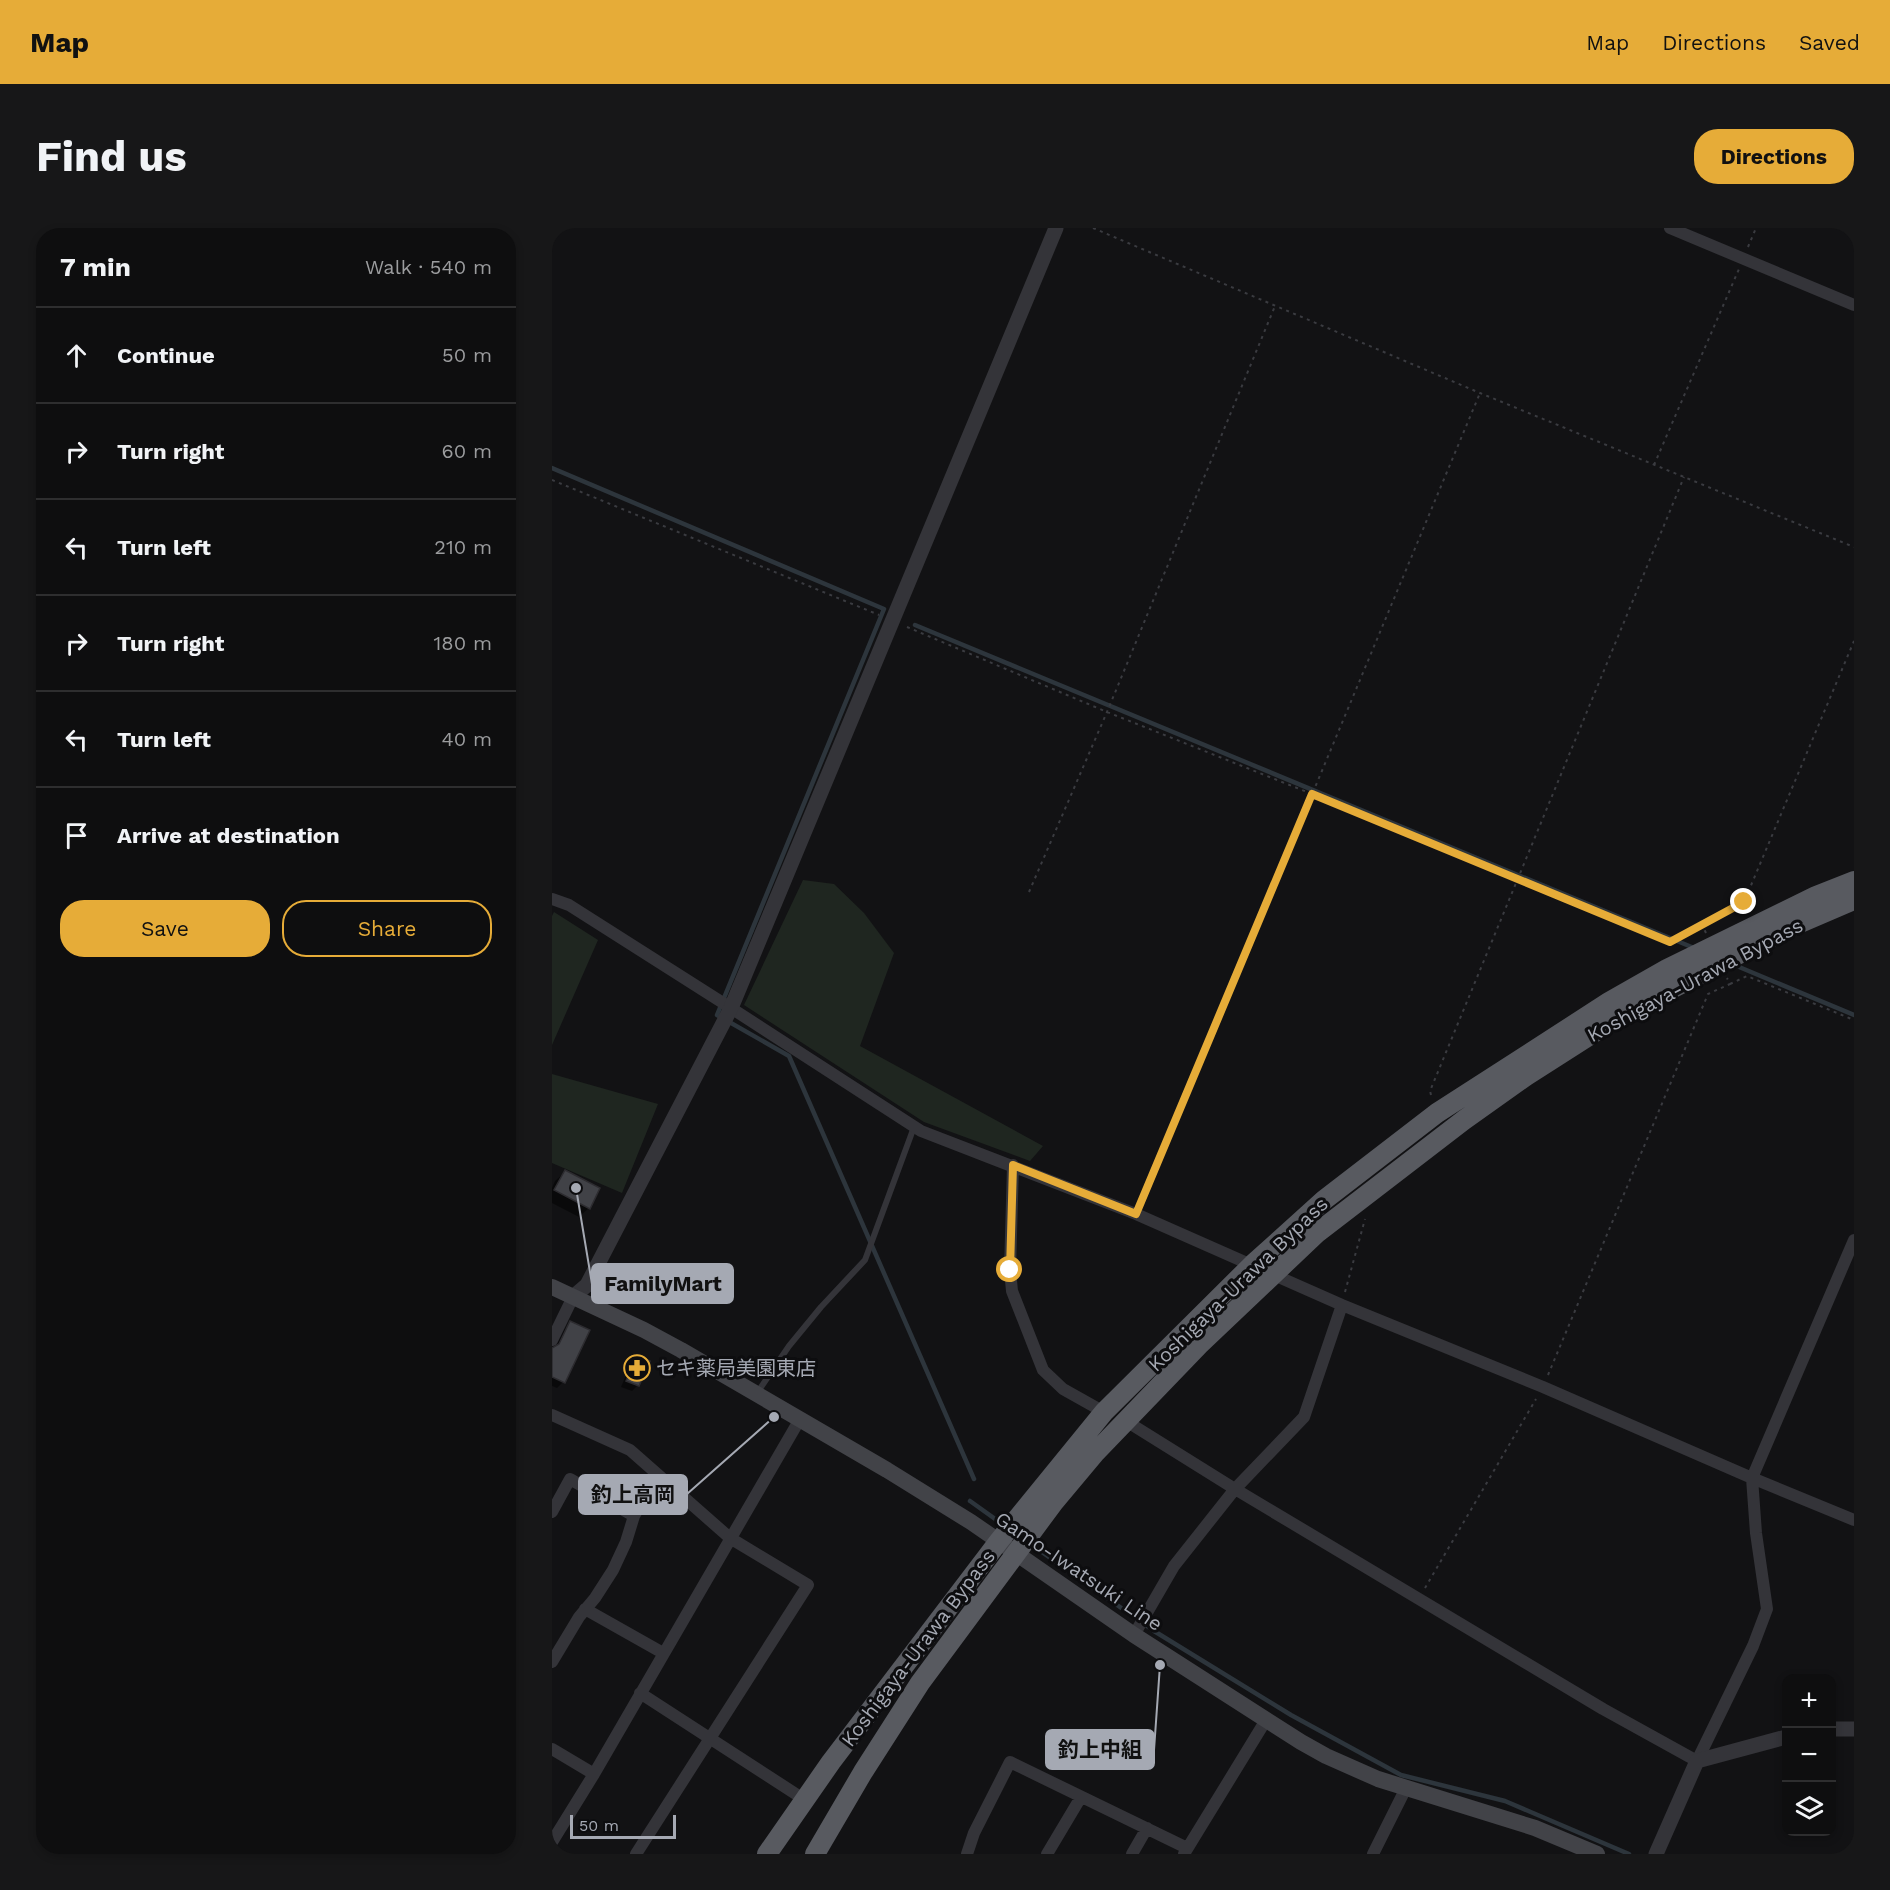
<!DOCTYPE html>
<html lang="en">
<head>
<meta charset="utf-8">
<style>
	body { margin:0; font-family:"Work Sans","Noto Sans JP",sans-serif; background:#171718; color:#f1f3f6 }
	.controls { position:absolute; right:18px; bottom:18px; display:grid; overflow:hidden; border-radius:12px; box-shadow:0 3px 9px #0003 }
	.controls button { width:54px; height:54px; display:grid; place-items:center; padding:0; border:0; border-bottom:2px solid #2e2e2f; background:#0e0e0f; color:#f1f3f6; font:30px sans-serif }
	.scale { position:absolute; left:18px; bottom:15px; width:106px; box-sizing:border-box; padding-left:6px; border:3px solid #a5a9b3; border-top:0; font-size:16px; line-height:21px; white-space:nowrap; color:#a5a9b3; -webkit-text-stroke:4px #0d0d0f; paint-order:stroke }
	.stop { position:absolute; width:18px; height:18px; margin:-14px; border:4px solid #e6ac38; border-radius:50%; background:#fff }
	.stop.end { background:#e6ac38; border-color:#fff; box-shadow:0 2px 6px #0008 }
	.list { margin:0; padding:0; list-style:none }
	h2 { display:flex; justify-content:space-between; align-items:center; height:78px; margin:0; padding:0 24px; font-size:26px }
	h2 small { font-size:20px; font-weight:400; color:#9b9c9e }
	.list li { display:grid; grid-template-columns:39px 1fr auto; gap:18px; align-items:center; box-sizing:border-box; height:96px; padding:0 24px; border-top:2px solid #2e2e2f }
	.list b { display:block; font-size:22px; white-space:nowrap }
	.list em { font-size:20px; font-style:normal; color:#9b9c9e }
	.actions { display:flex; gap:12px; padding:18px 24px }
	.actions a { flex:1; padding:14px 0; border:2px solid #e6ac38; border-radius:24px; text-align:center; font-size:21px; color:#e6ac38 }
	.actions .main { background:#e6ac38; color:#111 }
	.icon { flex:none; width:33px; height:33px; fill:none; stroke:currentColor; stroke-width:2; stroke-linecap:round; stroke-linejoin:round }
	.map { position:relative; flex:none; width:1302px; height:1626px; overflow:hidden; border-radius:24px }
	header { display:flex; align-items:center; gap:36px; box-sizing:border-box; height:84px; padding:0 30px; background:#e6ac38; color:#111 }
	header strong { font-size:28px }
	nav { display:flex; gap:33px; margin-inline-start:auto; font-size:21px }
	.intro { display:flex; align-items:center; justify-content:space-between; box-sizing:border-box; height:144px; padding:0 36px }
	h1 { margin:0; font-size:42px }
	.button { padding:15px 27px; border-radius:24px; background:#e6ac38; color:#111; font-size:21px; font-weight:700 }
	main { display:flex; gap:36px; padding:0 36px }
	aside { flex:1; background:#0e0e0f; border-radius:24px; box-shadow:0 3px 9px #0003 }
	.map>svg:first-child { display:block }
	.green { fill:#1f2620 }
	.shadow { fill:#0007 }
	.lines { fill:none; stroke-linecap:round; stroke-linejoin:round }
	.stream { stroke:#2d353c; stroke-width:4.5 }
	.building { fill:#414247; stroke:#2d2c30; stroke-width:1.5 }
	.path { stroke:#3a3b40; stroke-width:2; stroke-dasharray:3 4.5; stroke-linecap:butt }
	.service { stroke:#343439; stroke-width:6 }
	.minor { stroke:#343439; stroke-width:12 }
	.tertiary { stroke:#343439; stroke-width:15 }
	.secondary { stroke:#424348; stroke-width:16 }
	.trunk { stroke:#585a60; stroke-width:20 }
	.route { stroke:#e6ac38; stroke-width:8 }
	.labels { text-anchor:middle; stroke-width:6; stroke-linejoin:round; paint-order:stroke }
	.street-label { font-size:20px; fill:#a5a9b3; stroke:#0d0d0f }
	.poi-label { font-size:20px; fill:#a5a9b3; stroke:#0d0d0f; text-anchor:start }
	.leader { fill:none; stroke:#a5a9b3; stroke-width:2 }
	.callout-dot { fill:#a5a9b3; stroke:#0d0d0f; stroke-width:2 }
	.callout { fill:#a5a9b3; stroke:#a5a9b3; stroke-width:2 }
	.callout-label { font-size:21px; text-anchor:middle; font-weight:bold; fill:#111 }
</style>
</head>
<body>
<header>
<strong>Map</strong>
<nav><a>Map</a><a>Directions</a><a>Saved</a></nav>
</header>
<div class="intro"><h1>Find us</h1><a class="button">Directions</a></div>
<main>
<aside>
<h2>7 min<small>Walk · 540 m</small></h2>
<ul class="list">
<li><svg class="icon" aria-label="ahead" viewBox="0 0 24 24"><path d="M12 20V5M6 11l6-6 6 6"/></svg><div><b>Continue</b></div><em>50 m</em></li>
<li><svg class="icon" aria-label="right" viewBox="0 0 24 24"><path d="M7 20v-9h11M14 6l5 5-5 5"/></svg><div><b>Turn right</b></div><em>60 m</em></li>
<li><svg class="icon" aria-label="left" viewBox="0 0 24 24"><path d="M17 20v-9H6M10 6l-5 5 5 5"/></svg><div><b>Turn left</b></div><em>210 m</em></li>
<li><svg class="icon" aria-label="right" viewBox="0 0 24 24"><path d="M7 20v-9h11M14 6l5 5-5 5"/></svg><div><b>Turn right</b></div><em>180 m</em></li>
<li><svg class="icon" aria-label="left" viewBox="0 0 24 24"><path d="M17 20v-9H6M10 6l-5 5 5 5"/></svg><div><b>Turn left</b></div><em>40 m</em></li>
<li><svg class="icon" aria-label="arrive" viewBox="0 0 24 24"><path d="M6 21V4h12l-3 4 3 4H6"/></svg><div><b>Arrive at destination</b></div></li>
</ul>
<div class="actions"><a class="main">Save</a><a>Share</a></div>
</aside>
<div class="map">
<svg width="1302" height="1626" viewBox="0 0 1302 1626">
	<rect width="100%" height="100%" fill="#121214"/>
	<!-- green -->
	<path class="green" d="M 251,652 L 282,656 L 312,685 L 342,725 L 308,818 L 491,918 L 478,933 L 372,894 L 192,777 Z
		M 2,684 L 46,712 L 0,817 L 0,688 Z
		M 0,846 L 106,876 L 70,965 L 0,935 Z"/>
	<!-- shadow -->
	<path class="shadow" d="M 13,944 L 37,980 L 27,989 L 0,975 L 0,960 L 3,953 Z
		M 19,1095 L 11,1154 L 5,1160 L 0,1158 L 0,1121 L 4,1119 L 13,1101 Z
		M 85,1129 L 86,1157 L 80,1163 L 69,1159 L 79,1135 Z"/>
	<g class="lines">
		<!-- stream -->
		<path class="stream" d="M 0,240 L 332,381 L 165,787 L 237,828 L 422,1251
			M 363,397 L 1142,720
			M 1180,736 L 1302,787
			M 418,1273 L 453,1298
			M 477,1315 L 602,1403 L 739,1487 L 849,1547 L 953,1573 L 1077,1626"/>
	</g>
	<!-- building -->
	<path class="building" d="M 13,942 L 48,960 L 38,981 L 2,962 Z
		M 18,1093 L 38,1102 L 13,1155 L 0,1149 L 0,1120 L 7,1116 Z
		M 85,1127 L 98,1133 L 87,1158 L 74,1153 Z"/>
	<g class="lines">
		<!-- path -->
		<path class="path" d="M 541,0 L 928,165 L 1302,319
			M 1196,19 L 1204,0
			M 1102,237 L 1187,41
			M 0,252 L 327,387
			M 355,399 L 555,484 L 760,566 L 1118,714 L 1150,697
			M 477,664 L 555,484 L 723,78
			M 1154,705 L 1150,697 L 1192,674 L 1302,413
			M 1178,756 L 1195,748 L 1302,792
			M 879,867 L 878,863 L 1132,249
			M 590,973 L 928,165
			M 793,1064 L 813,991
			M 996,1147 L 1156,766 L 1178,756 L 1175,750
			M 873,1360 L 984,1171"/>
		<!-- service -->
		<path class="service" d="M 205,1165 L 237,1118 L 269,1079 L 313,1032 L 362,899"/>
		<!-- minor -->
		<path class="minor" d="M 1118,0 L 1302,77
			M 0,671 L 17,677 L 179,780 L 369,903 L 584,986 L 790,1077 L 991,1159 L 1200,1250 L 1302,1292
			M 461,937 L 458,1042 L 460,1063 L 491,1142 L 511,1161 L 552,1184
			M 0,1112 L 21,1069
			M 0,1187 L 78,1222 L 178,1310 L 256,1357 L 84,1626
			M 574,1193 L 683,1261 L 1051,1481 L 1145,1533 L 1201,1418 L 1215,1381 L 1204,1305 L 1200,1250 L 1302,1012
			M 0,1284 L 18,1251 L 82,1288
			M 33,1381 L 111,1425
			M 582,1407 L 622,1338 L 660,1290 L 683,1261 L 752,1189 L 790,1077
			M 0,1434 L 27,1389 L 43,1370 L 61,1342 L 74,1314 L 82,1288 L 106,1247
			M 88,1465 L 253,1572
			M 0,1521 L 42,1546
			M 0,1614 L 42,1546 L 248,1191
			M 415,1626 L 422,1605 L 458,1534 L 635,1620
			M 495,1626 L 529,1569
			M 580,1626 L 595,1600
			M 632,1626 L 714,1492
			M 821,1626 L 854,1560"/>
		<!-- tertiary -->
		<path class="tertiary" d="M 21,1069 L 35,1057 L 179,780 L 504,0
			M 1280,1501 L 1302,1501
			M 1104,1626 L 1145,1533 L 1234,1509"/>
		<!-- secondary -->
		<path class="secondary" d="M 0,1059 L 92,1102 L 129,1122 L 335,1242 L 419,1294 L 582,1407 L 749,1514 L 774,1528 L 826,1551 L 983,1600 L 1045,1626"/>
		<!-- trunk -->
		<path class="trunk" d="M 215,1626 L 279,1534 L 447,1313 L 552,1184 L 701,1036 L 772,972 L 885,885 L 1057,774 L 1115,741 L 1264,668 L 1302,653
			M 263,1626 L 311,1544 L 368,1455 L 502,1274 L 543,1225 L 647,1117 L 765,1005 L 912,892 L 974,848 L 1071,786 L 1241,698 L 1302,672"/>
	</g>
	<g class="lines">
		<!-- route -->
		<path class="route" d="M 458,1042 L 461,937 L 584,986 L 760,566 L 1118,714 L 1192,674"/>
	</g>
	<!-- icons -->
	<defs>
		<g id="pharmacy-ring" transform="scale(1.35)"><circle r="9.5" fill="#0d0d0f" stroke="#e6ac38" stroke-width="1.5"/><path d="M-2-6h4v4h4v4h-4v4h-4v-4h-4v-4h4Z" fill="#e6ac38"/></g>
	</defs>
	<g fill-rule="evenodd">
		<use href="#pharmacy-ring" x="85" y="1140"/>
	</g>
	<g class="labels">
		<!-- street labels -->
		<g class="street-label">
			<text transform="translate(1143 752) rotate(-28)" y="7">Koshigaya-Urawa Bypass</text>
			<text transform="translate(686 1056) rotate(-44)" y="7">Koshigaya-Urawa Bypass</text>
			<text transform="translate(527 1343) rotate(34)" y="7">Gamo-Iwatsuki Line</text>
			<text transform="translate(366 1420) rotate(-53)" y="7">Koshigaya-Urawa Bypass</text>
		</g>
		<!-- poi labels -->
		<g class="poi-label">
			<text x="104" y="1147">セキ薬局美園東店</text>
		</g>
	</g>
	<!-- callouts -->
	<path class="leader" d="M24 960L40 1056M222 1189L135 1266M608 1437L602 1522"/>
	<g class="callout-dot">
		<circle cx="24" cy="960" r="6"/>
		<circle cx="222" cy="1189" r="6"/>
		<circle cx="608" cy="1437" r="6"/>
	</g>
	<g class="callout">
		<rect x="40" y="1036" width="141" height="39" rx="6"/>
		<rect x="27" y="1247" width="108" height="39" rx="6"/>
		<rect x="494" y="1502" width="108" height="39" rx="6"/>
	</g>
	<g class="callout-label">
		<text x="111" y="1063">FamilyMart</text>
		<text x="81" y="1274">釣上高岡</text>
		<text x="548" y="1529">釣上中組</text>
	</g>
</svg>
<div class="controls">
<button>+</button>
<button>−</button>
<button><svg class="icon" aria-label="layers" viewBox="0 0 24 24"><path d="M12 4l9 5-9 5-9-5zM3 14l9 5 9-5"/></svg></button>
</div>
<div class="scale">50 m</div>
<div class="stop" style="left:458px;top:1042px"></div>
<div class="stop end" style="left:1192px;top:674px"></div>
</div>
</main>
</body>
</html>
